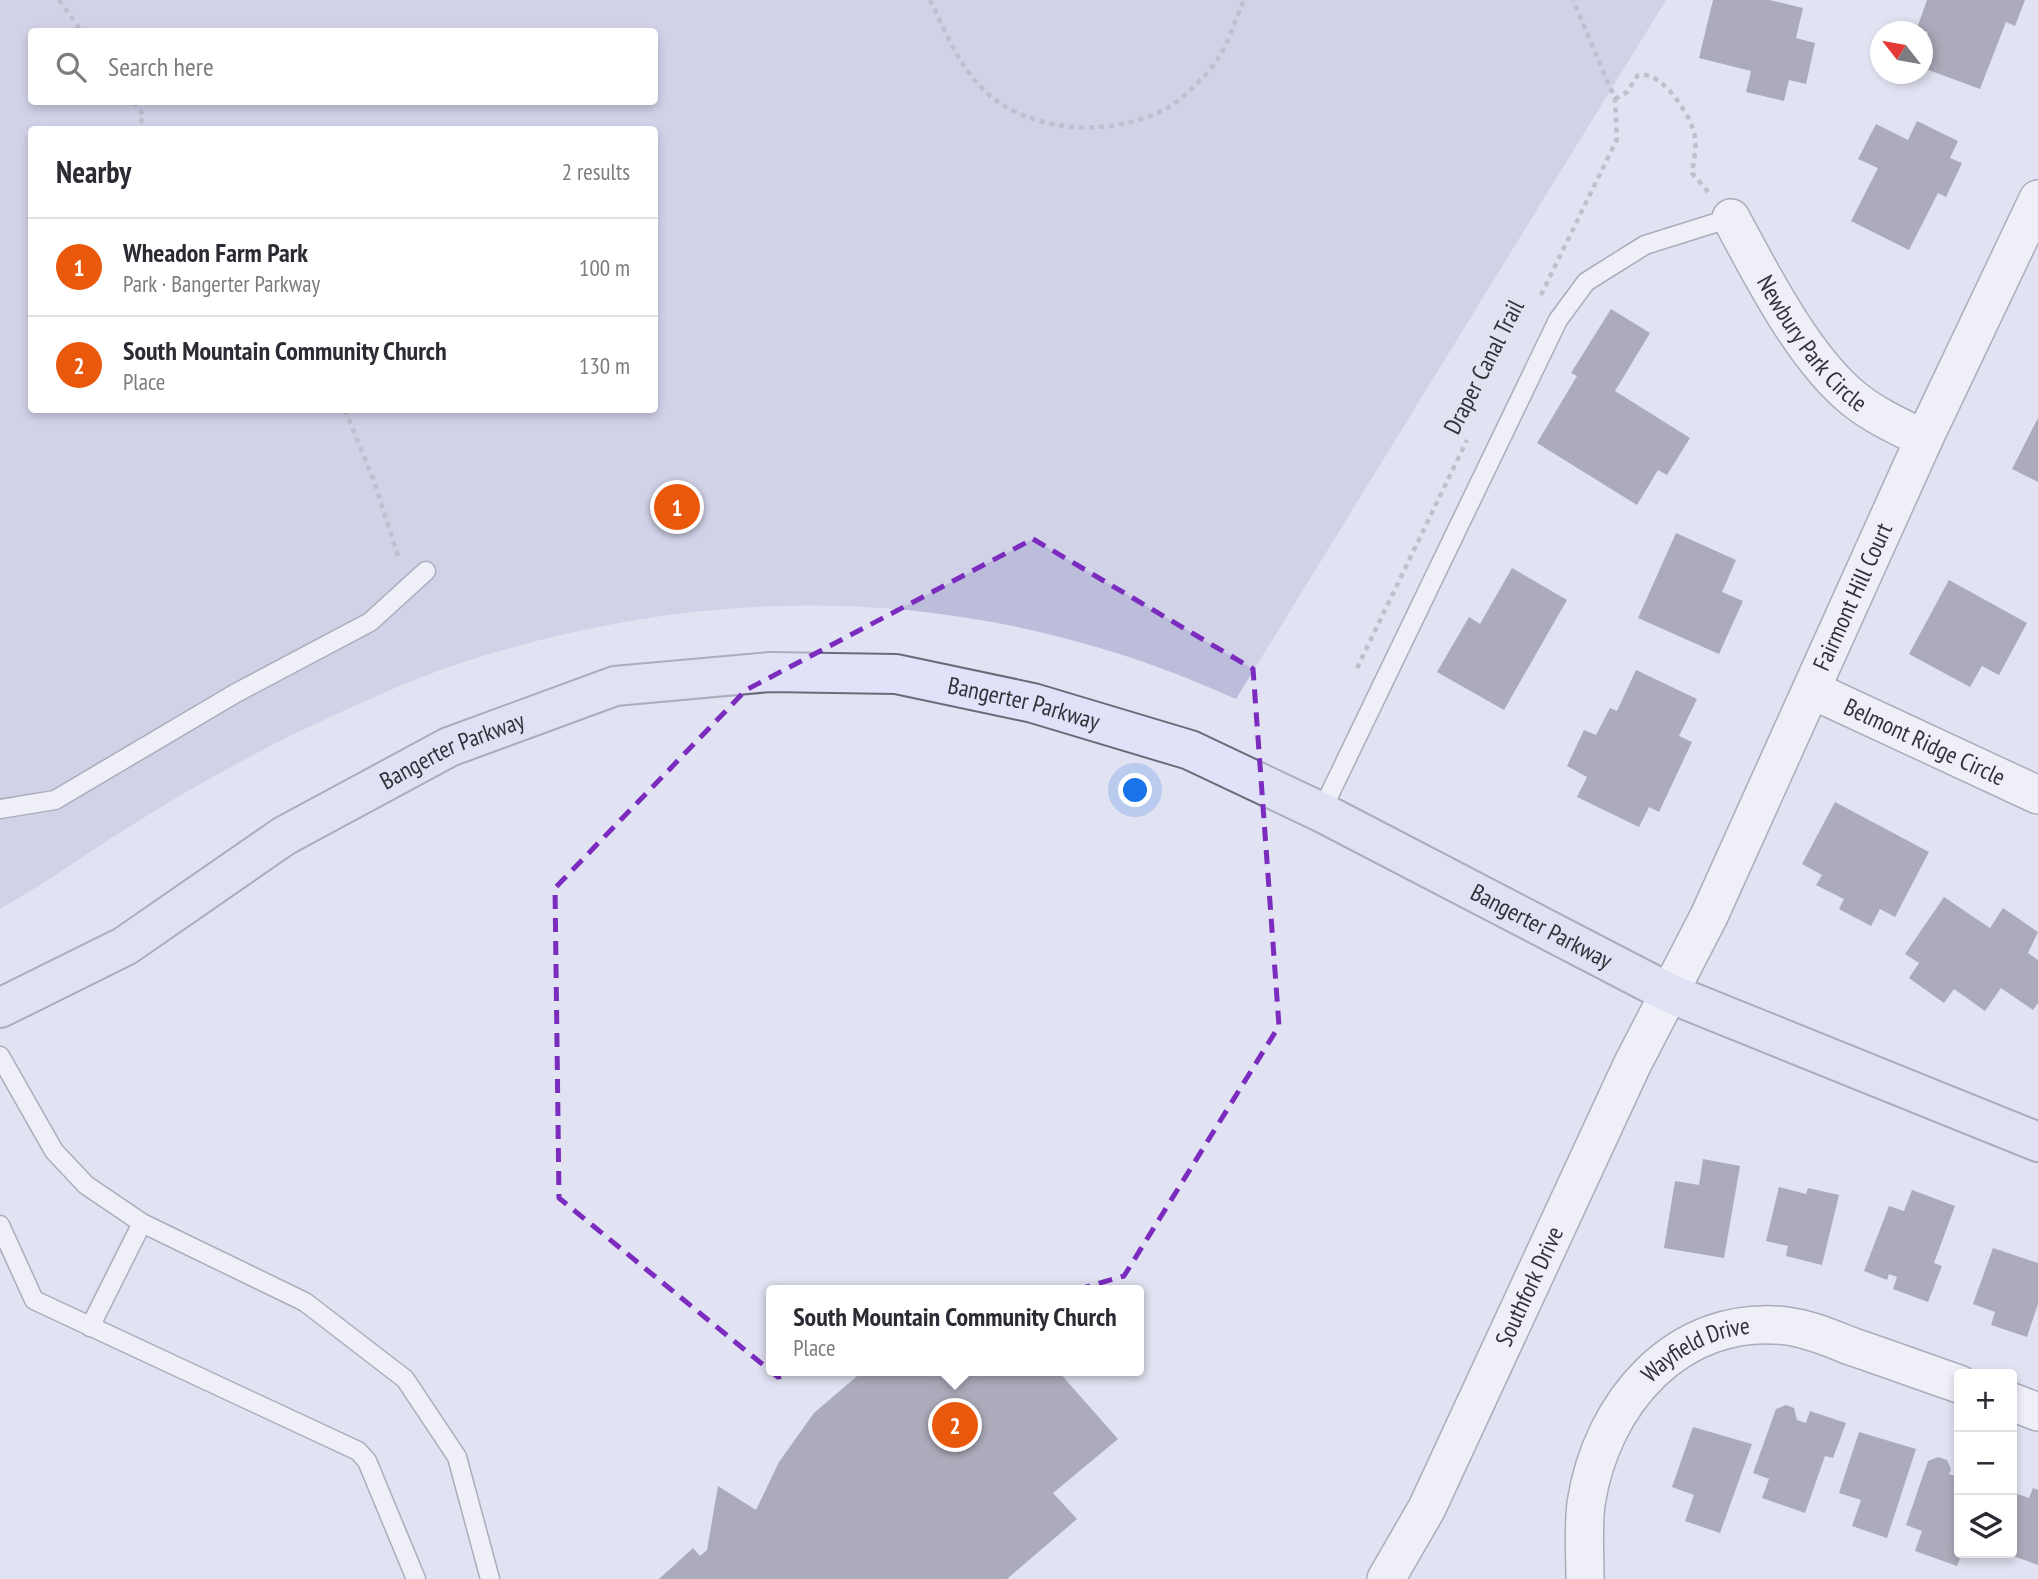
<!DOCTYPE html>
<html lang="en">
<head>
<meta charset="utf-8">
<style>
	body { margin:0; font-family:"PT Sans Narrow",sans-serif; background:#f7f7f7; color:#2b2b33 }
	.controls { position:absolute; right:21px; bottom:21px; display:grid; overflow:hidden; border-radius:7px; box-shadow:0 4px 10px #0003 }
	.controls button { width:63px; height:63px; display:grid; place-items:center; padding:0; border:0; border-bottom:2px solid #e1e1e2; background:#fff; color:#2b2b33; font:35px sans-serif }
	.compass { position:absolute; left:1870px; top:21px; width:63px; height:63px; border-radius:50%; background:#fff; box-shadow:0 4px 10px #0003; rotate:301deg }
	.you { position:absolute; left:1136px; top:791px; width:24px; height:24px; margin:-18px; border:5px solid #fff; border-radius:50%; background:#1a73e8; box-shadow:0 0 0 10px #1a73e833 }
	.badge { display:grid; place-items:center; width:46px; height:46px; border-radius:50%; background:#ea580c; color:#fff; font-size:23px; font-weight:700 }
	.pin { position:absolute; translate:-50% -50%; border:4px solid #fff; box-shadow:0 2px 7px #0006 }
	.popup { position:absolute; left:766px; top:1285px; width:378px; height:91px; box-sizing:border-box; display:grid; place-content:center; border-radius:7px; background:#fff; filter:drop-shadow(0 2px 5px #0005); font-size:23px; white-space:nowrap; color:#7c7c81 }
	.popup b { font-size:26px; color:#2b2b33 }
	.popup::after { content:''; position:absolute; left:50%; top:100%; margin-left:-14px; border:14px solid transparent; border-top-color:#fff }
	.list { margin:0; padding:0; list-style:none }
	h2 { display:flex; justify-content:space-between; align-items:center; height:91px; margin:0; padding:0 28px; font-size:30px }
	h2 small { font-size:23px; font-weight:400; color:#7c7c81 }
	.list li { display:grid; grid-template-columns:46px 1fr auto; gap:21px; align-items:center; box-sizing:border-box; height:98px; padding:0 28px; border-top:2px solid #e1e1e2 }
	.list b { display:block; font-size:26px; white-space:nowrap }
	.list p { margin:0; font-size:23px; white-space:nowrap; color:#7c7c81 }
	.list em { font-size:23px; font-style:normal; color:#7c7c81 }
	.icon { flex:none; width:38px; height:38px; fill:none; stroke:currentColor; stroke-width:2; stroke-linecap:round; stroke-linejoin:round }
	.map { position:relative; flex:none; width:2038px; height:1579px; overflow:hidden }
	.search { position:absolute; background:#fff; box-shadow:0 4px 10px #0003; left:28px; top:28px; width:630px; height:77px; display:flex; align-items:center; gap:18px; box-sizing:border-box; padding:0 24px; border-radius:7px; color:#7c7c81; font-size:26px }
	.panel { position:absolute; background:#fff; box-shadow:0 4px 10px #0003; left:28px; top:126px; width:630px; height:287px; border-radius:7px }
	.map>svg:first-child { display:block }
	.green { fill:#bcbddb; fill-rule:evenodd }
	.building { fill:#696978 }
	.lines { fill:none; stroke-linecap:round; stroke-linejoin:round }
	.service-casing { stroke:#6a6b79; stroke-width:21 }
	.minor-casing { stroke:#6a6b79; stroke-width:40 }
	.secondary-casing { stroke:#6a6b79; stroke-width:42 }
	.path { stroke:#9595a1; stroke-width:4.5; stroke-dasharray:5 5; stroke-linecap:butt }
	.service { stroke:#fff; stroke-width:18 }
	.minor { stroke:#fff; stroke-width:37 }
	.secondary { stroke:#e1e1fa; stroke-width:38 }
	.marked { fill:none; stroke:#7b2cbf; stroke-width:5; stroke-dasharray:14 9; stroke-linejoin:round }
	.labels { text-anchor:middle; stroke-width:7; stroke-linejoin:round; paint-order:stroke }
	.street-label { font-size:24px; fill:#323238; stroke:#e1e2f2 }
</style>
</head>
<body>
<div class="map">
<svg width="2038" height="1579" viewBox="0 0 2038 1579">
	<rect width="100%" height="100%" fill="#e1e2f2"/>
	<!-- green -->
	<path class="green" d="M 0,0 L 1666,0 L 1236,699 C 987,586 726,578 467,661 C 407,680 347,709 290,736 C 240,761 188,790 140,820 C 93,849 48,882 0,909 ZM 32,32 L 654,32 L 654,102 L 32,102 ZM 32,130 L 654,130 L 654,410 L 32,410 Z"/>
	<!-- building -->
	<path class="building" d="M 1713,0 L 1769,0 L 1803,8 L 1796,38 L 1815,43 L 1806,84 L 1789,80 L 1784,101 L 1746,92 L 1751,71 L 1699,58 Z
		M 1927,0 L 2025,0 L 2015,26 L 2006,22 L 1980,89 L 1923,68 L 1923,46 L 1928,32 L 1917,28 Z
		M 1917,121 L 1958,141 L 1950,158 L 1962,163 L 1946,197 L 1938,193 L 1909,250 L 1851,221 L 1878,168 L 1858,159 L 1876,124 L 1908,140 Z
		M 1611,309 L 1650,333 L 1615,391 L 1690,438 L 1667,475 L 1658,470 L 1637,505 L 1537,443 L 1577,376 L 1571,373 Z
		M 2038,418 L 2038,482 L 2012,469 Z
		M 1676,533 L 1736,560 L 1722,592 L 1743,601 L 1719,654 L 1638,618 Z
		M 1512,568 L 1567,600 L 1504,710 L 1437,672 L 1469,617 L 1480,624 Z
		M 1949,580 L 2027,623 L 1999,675 L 1982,666 L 1970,687 L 1909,654 Z
		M 1636,670 L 1697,699 L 1679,736 L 1692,742 L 1659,812 L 1649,807 L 1639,827 L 1577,797 L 1587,777 L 1567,766 L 1584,730 L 1596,735 L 1610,708 L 1617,711 Z
		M 1835,802 L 1929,852 L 1895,917 L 1880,909 L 1871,926 L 1839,909 L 1844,899 L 1816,885 L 1822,875 L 1802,864 Z
		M 1944,897 L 1990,928 L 2003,908 L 2038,932 L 2028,953 L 2038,960 L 2038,1003 L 2033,1010 L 2001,988 L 1985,1011 L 1954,989 L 1944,1003 L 1909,978 L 1919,963 L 1905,954 Z
		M 1703,1159 L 1740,1166 L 1724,1258 L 1664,1248 L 1675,1181 L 1699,1185 Z
		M 1779,1187 L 1806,1194 L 1808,1188 L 1839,1195 L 1822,1265 L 1786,1256 L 1788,1246 L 1766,1241 Z
		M 1912,1190 L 1955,1206 L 1934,1263 L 1942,1266 L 1928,1302 L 1893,1289 L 1897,1277 L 1889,1274 L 1887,1280 L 1864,1271 L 1889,1206 L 1904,1211 Z
		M 1993,1248 L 2038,1263 L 2038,1304 L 2027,1337 L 1991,1325 L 1995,1312 L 1973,1304 Z
		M 863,1371 L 1058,1371 L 1118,1439 L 1053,1493 L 1077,1519 L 1007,1579 L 659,1579 L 693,1548 L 700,1556 L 707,1550 L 718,1486 L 756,1510 L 779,1462 L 814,1413 Z
		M 1786,1405 L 1794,1408 L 1797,1420 L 1806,1423 L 1810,1411 L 1846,1423 L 1833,1458 L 1825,1456 L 1805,1513 L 1762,1498 L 1769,1479 L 1753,1473 L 1776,1409 Z
		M 1693,1427 L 1752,1444 L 1720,1533 L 1685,1521 L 1694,1495 L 1672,1487 Z
		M 1859,1432 L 1916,1449 L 1887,1538 L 1852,1526 L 1861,1500 L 1839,1493 Z
		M 1938,1457 L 1947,1460 L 1951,1469 L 1949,1474 L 1959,1477 L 1959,1553 L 1962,1553 L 1957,1566 L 1915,1551 L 1922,1531 L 1906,1525 L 1928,1461 Z
		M 2033,1488 L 2038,1490 L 2038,1565 L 2005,1553 L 2012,1553 L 2012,1492 L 2029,1498 Z"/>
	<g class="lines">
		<!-- service casing -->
		<g class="service-casing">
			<path id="service" d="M 0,809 L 55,800 L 236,693 L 370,622 L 426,571
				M 1321,812 L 1558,320 L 1586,282 L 1645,245 L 1731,218
				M 0,1056 L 54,1151 L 86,1185 L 142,1223 L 305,1302 L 405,1379 L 457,1457 L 490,1579
				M 0,1225 L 34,1300 L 358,1451 L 367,1461 L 416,1579
				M 90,1327 L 142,1223"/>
		</g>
		<!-- minor casing -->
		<g class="minor-casing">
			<g id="minor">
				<path id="s1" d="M 1731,218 C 1761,274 1804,359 1854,399 C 1875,416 1900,427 1924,439"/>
				<path id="s2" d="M 1812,690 L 2038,795"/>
				<path d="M 2012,1402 L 2038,1412"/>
				<path id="s3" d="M 1386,1579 L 1427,1508 L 1632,1065 L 1709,916 L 1924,439 L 2038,199"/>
				<path id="s4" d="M 1585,1579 C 1585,1555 1583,1528 1586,1504 C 1601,1403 1678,1313 1787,1326 C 1810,1329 1832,1339 1853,1347 C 1889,1359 1924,1372 1959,1384"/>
			</g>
		</g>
		<!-- secondary casing -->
		<g class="secondary-casing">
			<g id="secondary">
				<path id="s5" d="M 0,1008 L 125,946 L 284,836 L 449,747 L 615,686 L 770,672 L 896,674 L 1033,703 L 1190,750 L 1321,812 L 1669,993 L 2038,1142"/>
			</g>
		</g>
		<!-- path -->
		<path class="path" d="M 59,0 L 82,32
			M 930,0 C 946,33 960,69 988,94 C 1036,135 1116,137 1169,107 C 1185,97 1204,78 1215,63 C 1228,46 1235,20 1244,0
			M 1615,99 L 1627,92 L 1637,76 C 1660,68 1687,111 1693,129 C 1698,143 1694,159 1692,173 L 1709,193
			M 134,102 L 144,116 L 136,130
			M 1541,295 L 1617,139 L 1615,99 L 1573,0
			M 345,410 L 374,481 L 399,559
			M 1357,668 L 1467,440"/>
		<!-- service -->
		<use href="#service" class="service"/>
		<!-- minor -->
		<use href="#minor" class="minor"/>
		<!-- secondary -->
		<use href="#secondary" class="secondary"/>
	</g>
	<!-- marked area -->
	<path d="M0 0H2038V1579H0ZM 1033,539 L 1253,669 L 1279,1026 L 1124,1276 L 778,1377 L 559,1198 L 555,888 L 746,690 Z" fill="#e1e2f2" fill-opacity=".55" fill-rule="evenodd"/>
	<path class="marked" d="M 1033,539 L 1253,669 L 1279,1026 L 1124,1276 L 778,1377 L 559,1198 L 555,888 L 746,690 Z"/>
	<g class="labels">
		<!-- street labels -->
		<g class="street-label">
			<text dy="8" stroke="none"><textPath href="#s1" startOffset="150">Newbury Park Circle</textPath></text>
			<text transform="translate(1484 367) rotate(-63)" y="8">Draper Canal Trail</text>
			<text dy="8" stroke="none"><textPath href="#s3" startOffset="1088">Fairmont Hill Court</textPath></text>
			<text dy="8" stroke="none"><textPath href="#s5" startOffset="1110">Bangerter Parkway</textPath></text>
			<text dy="8" stroke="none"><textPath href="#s2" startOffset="124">Belmont Ridge Circle</textPath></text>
			<text dy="8" stroke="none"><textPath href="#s5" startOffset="522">Bangerter Parkway</textPath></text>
			<text dy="8" stroke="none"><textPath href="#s5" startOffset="1676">Bangerter Parkway</textPath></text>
			<text dy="8" stroke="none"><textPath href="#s3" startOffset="326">Southfork Drive</textPath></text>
			<text dy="8" stroke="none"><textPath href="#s4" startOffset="276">Wayfield Drive</textPath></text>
		</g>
	</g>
</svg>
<div class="controls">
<button>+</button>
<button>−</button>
<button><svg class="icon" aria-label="layers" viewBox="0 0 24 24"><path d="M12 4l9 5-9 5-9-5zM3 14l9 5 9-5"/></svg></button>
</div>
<svg class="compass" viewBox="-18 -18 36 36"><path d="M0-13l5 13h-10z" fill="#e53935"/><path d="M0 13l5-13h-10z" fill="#7c7c81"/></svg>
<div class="you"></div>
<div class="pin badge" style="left:677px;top:507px">1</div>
<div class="pin badge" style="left:955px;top:1425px">2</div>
<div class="popup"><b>South Mountain Community Church</b>Place</div>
<div class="search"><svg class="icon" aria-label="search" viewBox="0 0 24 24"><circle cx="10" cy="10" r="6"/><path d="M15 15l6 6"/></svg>Search here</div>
<section class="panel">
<h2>Nearby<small>2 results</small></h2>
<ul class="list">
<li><span class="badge">1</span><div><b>Wheadon Farm Park</b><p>Park · Bangerter Parkway</p></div><em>100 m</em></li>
<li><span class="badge">2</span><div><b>South Mountain Community Church</b><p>Place</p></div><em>130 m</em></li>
</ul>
</section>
</div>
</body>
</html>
